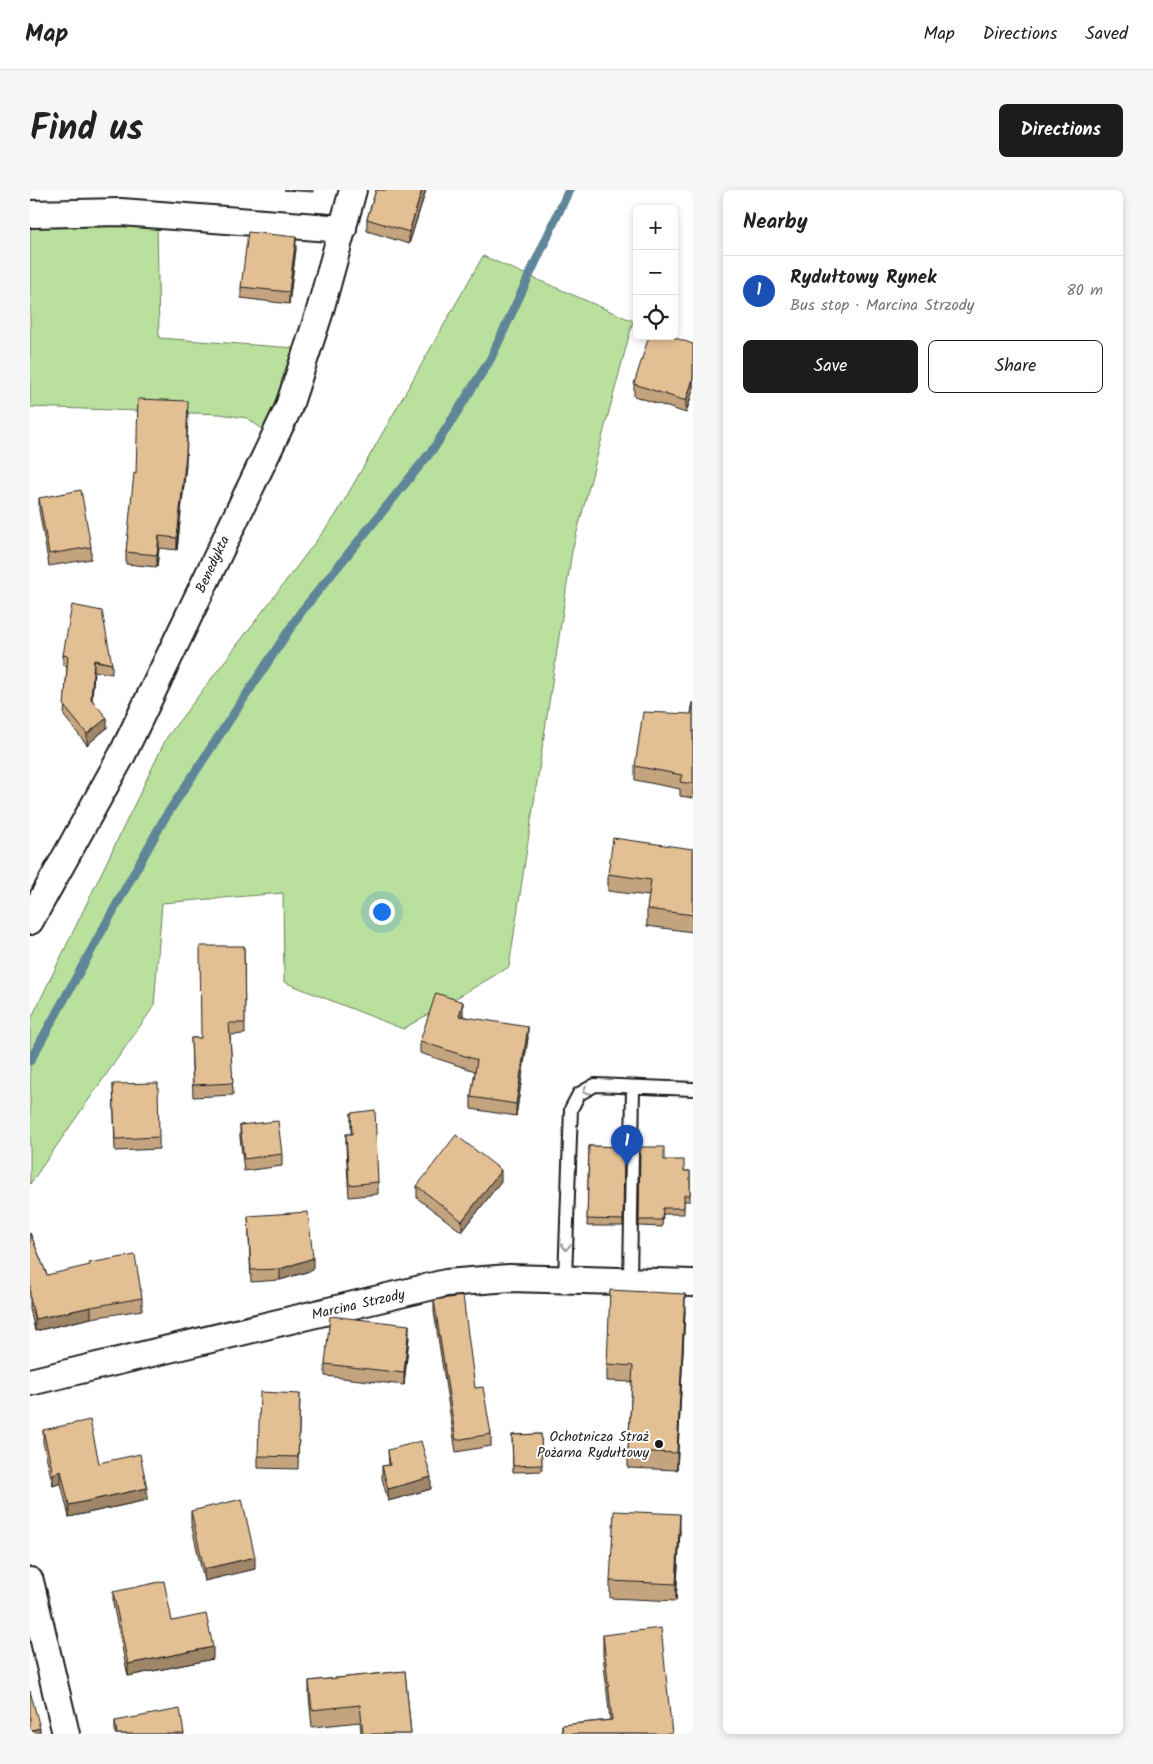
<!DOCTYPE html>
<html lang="en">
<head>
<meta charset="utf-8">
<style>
	body { margin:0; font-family:Kalam,sans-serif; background:#f6f6f6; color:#222 }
	.controls { position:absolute; right:15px; top:15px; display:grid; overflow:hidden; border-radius:8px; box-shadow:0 2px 8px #0003 }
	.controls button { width:45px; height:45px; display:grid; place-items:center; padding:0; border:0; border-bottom:1px solid #e0e0e0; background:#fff; color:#222; font:25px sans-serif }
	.you { position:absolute; left:351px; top:721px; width:18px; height:18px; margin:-12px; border:4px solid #fff; border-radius:50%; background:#1a73e8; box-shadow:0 0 0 8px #1a73e833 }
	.badge { display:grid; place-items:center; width:32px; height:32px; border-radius:50%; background:#1c1c1c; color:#fff; font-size:16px; font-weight:700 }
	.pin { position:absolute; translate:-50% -41px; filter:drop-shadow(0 1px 2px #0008) }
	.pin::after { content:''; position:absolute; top:26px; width:18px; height:15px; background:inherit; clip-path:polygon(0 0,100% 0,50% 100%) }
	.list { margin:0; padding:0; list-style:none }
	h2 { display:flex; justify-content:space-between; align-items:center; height:65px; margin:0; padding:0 20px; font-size:21px }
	h2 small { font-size:16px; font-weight:400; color:#767676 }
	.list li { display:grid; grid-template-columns:32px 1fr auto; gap:15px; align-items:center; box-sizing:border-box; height:70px; padding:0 20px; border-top:1px solid #e0e0e0 }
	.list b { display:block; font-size:19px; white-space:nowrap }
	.list p { margin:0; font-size:16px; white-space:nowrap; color:#767676 }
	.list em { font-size:16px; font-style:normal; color:#767676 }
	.actions { display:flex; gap:10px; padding:15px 20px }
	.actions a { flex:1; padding:11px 0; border:1px solid #1c1c1c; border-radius:8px; text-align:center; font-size:18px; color:#1c1c1c }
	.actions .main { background:#1c1c1c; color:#fff }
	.icon { flex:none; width:28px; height:28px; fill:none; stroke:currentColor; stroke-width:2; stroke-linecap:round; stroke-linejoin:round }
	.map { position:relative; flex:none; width:663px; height:1544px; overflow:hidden; border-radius:8px }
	header { display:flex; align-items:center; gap:30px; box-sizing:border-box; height:70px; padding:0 25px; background:#fff; border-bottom:1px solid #e0e0e0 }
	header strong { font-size:24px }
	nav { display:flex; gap:28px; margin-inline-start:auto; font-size:18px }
	.intro { display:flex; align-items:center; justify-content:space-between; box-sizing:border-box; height:120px; padding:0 30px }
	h1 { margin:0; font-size:35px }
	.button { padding:12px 22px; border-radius:8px; background:#1c1c1c; color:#fff; font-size:18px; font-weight:700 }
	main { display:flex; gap:30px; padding:0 30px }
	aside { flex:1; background:#fff; border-radius:8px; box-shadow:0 2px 8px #0003 }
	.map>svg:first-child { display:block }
	.green { fill:#b9e19d; stroke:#6a7e5c }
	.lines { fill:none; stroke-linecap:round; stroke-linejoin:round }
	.stream { stroke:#5e8698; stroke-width:9 }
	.service-casing { stroke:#1c1c1c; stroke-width:16 }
	.minor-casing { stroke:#1c1c1c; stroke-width:30 }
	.service { stroke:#fff; stroke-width:12 }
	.minor { stroke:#fff; stroke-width:26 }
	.wall { fill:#c3a47f; stroke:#1c1c1c }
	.shaded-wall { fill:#9f8668; stroke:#1c1c1c }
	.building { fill:#e3bf94; stroke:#1c1c1c }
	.oneway { stroke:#999 }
	.poi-dot { fill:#1c1c1c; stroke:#fff; stroke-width:2 }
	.labels { text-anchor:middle; stroke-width:4; stroke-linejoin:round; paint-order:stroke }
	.street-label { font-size:14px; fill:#1c1c1c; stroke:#fff }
	.poi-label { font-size:14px; fill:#1c1c1c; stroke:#fff; text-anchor:end }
</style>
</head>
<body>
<header>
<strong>Map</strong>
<nav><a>Map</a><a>Directions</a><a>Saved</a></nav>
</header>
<div class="intro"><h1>Find us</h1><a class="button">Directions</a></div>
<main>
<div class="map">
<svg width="663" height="1544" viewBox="0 0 663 1544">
	<rect width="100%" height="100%" fill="#fff"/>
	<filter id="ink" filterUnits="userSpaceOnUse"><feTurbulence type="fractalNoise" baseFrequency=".02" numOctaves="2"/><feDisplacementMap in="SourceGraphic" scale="10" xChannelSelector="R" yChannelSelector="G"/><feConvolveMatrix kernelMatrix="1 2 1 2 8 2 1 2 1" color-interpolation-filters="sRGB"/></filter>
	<g filter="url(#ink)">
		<!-- green -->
		<path class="green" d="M 127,32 L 129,148 L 264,158 L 235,241 L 217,228 L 190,224 L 0,217 L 0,33 Z
			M 453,66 L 603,131 L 542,361 L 479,777 L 373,839 L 254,792 L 253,703 L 132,713 L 124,816 L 0,994 L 0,831 L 137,547 L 306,325 Z"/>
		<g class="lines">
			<!-- stream -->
			<path class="stream" d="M 0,871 L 134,629 L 271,422 L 404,258 L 460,170 L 539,0"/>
			<!-- service casing -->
			<g class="service-casing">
				<path id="service" d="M 535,1089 L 541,919 L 549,904 L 565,895 L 663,899
					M 600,1091 L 603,897"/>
			</g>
			<!-- minor casing -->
			<g class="minor-casing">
				<path id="minor" d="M 0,24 L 91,22 L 313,39
					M 0,731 L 92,565 L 258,219 L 289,124 L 323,0
					M 0,1192 L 416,1093 L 479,1088 L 663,1093
					M 0,1391 L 36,1544"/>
			</g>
			<!-- service -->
			<use href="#service" class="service"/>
			<!-- minor -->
			<use href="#minor" class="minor"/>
		</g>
		<!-- wall -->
		<path class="wall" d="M 254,0 L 283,0 L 283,2 Z
			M 346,0 L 396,0 L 379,54 L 337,41 L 337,29 Z
			M 266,59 L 259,114 L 211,108 L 211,97 Z
			M 663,154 L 663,200 L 656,223 L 604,206 L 604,194 Z
			M 156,275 L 147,360 L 129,358 L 127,377 L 96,374 L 96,362 L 106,284 Z
			M 9,308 L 61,357 L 61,369 L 19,376 L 9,320 Z
			M 33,465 L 82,474 L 82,484 L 64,481 L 62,509 L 77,538 L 57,555 L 34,526 L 37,476 L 33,475 Z
			M 663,512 L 663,608 L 650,606 L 650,599 L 605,590 L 605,576 L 661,524 Z
			M 663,659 L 663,742 L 617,736 L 617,719 L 619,706 L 578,701 L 578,684 Z
			M 214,756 L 215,844 L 200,845 L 203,905 L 163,907 L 161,848 L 171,848 Z
			M 433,824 L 433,826 L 498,848 L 486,926 L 441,919 L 441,907 L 445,881 L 390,863 L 390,851 Z
			M 83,894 L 129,947 L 129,959 L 85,961 Z
			M 321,923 L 348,992 L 348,1004 L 319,1007 L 316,956 L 316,944 L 321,944 Z
			M 210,935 L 252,964 L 252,976 L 214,981 L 210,947 Z
			M 559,956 L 594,957 L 593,1036 L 557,1036 Z
			M 610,957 L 654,981 L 660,981 L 660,1011 L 654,1011 L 654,1024 L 633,1024 L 632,1037 L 609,1036 Z
			M 471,991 L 432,1042 L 387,1008 L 387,996 Z
			M 218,1026 L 283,1080 L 250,1090 L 221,1092 Z
			M 0,1043 L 17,1085 L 112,1108 L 112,1120 L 61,1128 L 5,1141 L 0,1119 Z
			M 404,1110 L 445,1198 L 461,1244 L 461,1256 L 426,1262 L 404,1122 Z
			M 655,1121 L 647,1280 L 598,1278 L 598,1261 L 602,1192 L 577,1191 L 577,1174 Z
			M 379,1147 L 374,1195 L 295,1186 L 295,1174 Z
			M 270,1204 L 268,1279 L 228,1278 L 228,1266 Z
			M 13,1240 L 69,1273 L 117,1310 L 39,1327 L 31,1293 L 23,1296 L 13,1252 Z
			M 511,1244 L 512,1281 L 483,1282 L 482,1245 Z
			M 358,1260 L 401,1299 L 358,1311 L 352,1288 L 352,1276 L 359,1275 Z
			M 161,1321 L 225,1379 L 174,1391 L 161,1333 Z
			M 650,1341 L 646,1411 L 580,1408 L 580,1391 Z
			M 83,1402 L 142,1431 L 183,1469 L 98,1486 L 83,1414 Z
			M 573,1445 L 642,1544 L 532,1544 L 532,1535 L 580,1530 L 573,1465 Z
			M 375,1481 L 381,1544 L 331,1544 L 330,1532 L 282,1537 L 279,1507 L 279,1491 Z
			M 85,1531 L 154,1544 L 85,1544 Z"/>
		<!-- shaded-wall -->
		<path class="shaded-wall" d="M 392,0 L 396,0 L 379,54 L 379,42 Z
			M 266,47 L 266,59 L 259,114 L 259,102 Z
			M 663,189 L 663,200 L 656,223 L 656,211 Z
			M 158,223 L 156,275 L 147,360 L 147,348 Z
			M 129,346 L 129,358 L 127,377 L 127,365 Z
			M 64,470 L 64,481 L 61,519 L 61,509 Z
			M 77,528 L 77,538 L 57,555 L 57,544 Z
			M 433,812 L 433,824 L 429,838 L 429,826 Z
			M 498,837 L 498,848 L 486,926 L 486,914 Z
			M 471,980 L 471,991 L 432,1042 L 432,1031 Z
			M 283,1068 L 283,1080 L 250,1090 L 250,1079 Z
			M 655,1104 L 655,1121 L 647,1280 L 647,1263 Z
			M 61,1117 L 61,1128 L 5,1141 L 5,1129 Z
			M 379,1135 L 379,1147 L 374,1195 L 374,1183 Z
			M 31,1281 L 31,1293 L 23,1296 L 23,1284 Z
			M 401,1287 L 401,1299 L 358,1311 L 358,1299 Z
			M 117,1298 L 117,1310 L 39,1327 L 39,1315 Z
			M 650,1324 L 650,1341 L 646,1411 L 646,1394 Z
			M 225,1367 L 225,1379 L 174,1391 L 174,1379 Z
			M 183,1457 L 183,1469 L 98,1486 L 98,1474 Z
			M 10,1538 L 10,1544 L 2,1544 L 2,1540 Z"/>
		<!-- building -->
		<path class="building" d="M 346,0 L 392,0 L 379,42 L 337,29 Z
			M 218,42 L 266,47 L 259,102 L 211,97 Z
			M 619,146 L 640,146 L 663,154 L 663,189 L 656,211 L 604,194 Z
			M 108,209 L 158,211 L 156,264 L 147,348 L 129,346 L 127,365 L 96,362 L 104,283 L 106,284 Z
			M 51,300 L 61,357 L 19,364 L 9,308 Z
			M 42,415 L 72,421 L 82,474 L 64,470 L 61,509 L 77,528 L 57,544 L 34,516 L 38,466 L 33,465 Z
			M 663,512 L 663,594 L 650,592 L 652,585 L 605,576 L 613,522 L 661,524 Z
			M 583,648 L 663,659 L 663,725 L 617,719 L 621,690 L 578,684 Z
			M 170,756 L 214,756 L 215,833 L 199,833 L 203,893 L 163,895 L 161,848 L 171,848 Z
			M 406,803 L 433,812 L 429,826 L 498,837 L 486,914 L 441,907 L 447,870 L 390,851 Z
			M 128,893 L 129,947 L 85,949 L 83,894 Z
			M 345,920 L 348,992 L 319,995 L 316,944 L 322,944 L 321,923 Z
			M 248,931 L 252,964 L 214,969 L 210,935 Z
			M 426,945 L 471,980 L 432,1031 L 387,996 Z
			M 559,956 L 594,957 L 593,1030 L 557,1029 Z
			M 610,957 L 634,957 L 634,970 L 654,970 L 654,981 L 660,981 L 660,1005 L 654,1005 L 654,1018 L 633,1018 L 632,1030 L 609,1030 Z
			M 278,1022 L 283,1068 L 250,1079 L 221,1080 L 218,1026 Z
			M 0,1043 L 17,1085 L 60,1075 L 59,1073 L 105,1065 L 112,1108 L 61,1117 L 5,1129 L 0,1108 Z
			M 580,1100 L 655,1104 L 647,1263 L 598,1261 L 603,1176 L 577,1174 Z
			M 433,1106 L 445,1198 L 453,1197 L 461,1244 L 426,1250 L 404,1110 Z
			M 300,1126 L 379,1135 L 374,1183 L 295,1174 Z
			M 230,1202 L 270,1204 L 268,1267 L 228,1266 Z
			M 60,1230 L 69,1273 L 110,1264 L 117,1298 L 39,1315 L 31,1281 L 23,1284 L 13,1240 Z
			M 511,1244 L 512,1275 L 483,1276 L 482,1245 Z
			M 391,1251 L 401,1287 L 358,1299 L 352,1276 L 360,1275 L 358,1260 Z
			M 212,1309 L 225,1367 L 174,1379 L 161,1321 Z
			M 584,1321 L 650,1324 L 646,1394 L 580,1391 Z
			M 134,1391 L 142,1431 L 176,1424 L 183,1457 L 98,1474 L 83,1402 Z
			M 631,1438 L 642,1544 L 533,1544 L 532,1535 L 582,1530 L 573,1445 Z
			M 375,1481 L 381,1544 L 333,1544 L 330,1515 L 282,1520 L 279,1491 Z
			M 0,1501 L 10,1538 L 2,1540 L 4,1544 L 0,1544 Z
			M 150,1519 L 154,1544 L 87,1544 L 85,1531 Z"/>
		<!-- one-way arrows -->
		<defs><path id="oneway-chevron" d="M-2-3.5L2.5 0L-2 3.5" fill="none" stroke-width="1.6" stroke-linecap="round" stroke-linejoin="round" transform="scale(1.25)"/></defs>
		<g class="oneway">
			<use href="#oneway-chevron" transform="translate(556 901) rotate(149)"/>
			<use href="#oneway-chevron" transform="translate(536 1057) rotate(92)"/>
		</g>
	</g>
	<!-- markers -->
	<circle class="poi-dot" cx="629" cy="1254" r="5"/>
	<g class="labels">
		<!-- street labels -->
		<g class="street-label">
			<text transform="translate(182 374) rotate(-65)" y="5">Benedykta</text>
			<text transform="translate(328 1114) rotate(-13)" y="5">Marcina Strzody</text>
		</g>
		<!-- poi labels -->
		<g class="poi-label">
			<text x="619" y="1251">Ochotnicza Straż<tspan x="619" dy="16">Pożarna Rydułtowy</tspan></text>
		</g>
	</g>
</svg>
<div class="controls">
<button>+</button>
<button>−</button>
<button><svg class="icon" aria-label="locate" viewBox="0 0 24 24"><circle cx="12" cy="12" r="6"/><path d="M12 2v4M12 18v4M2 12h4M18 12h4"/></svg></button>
</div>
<div class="you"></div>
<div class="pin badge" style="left:597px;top:976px;background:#1a4fb4">1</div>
</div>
<aside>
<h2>Nearby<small></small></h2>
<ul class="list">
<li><span class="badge" style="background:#1a4fb4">1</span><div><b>Rydułtowy Rynek</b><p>Bus stop · Marcina Strzody</p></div><em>80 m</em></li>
</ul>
<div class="actions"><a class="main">Save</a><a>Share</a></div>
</aside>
</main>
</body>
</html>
